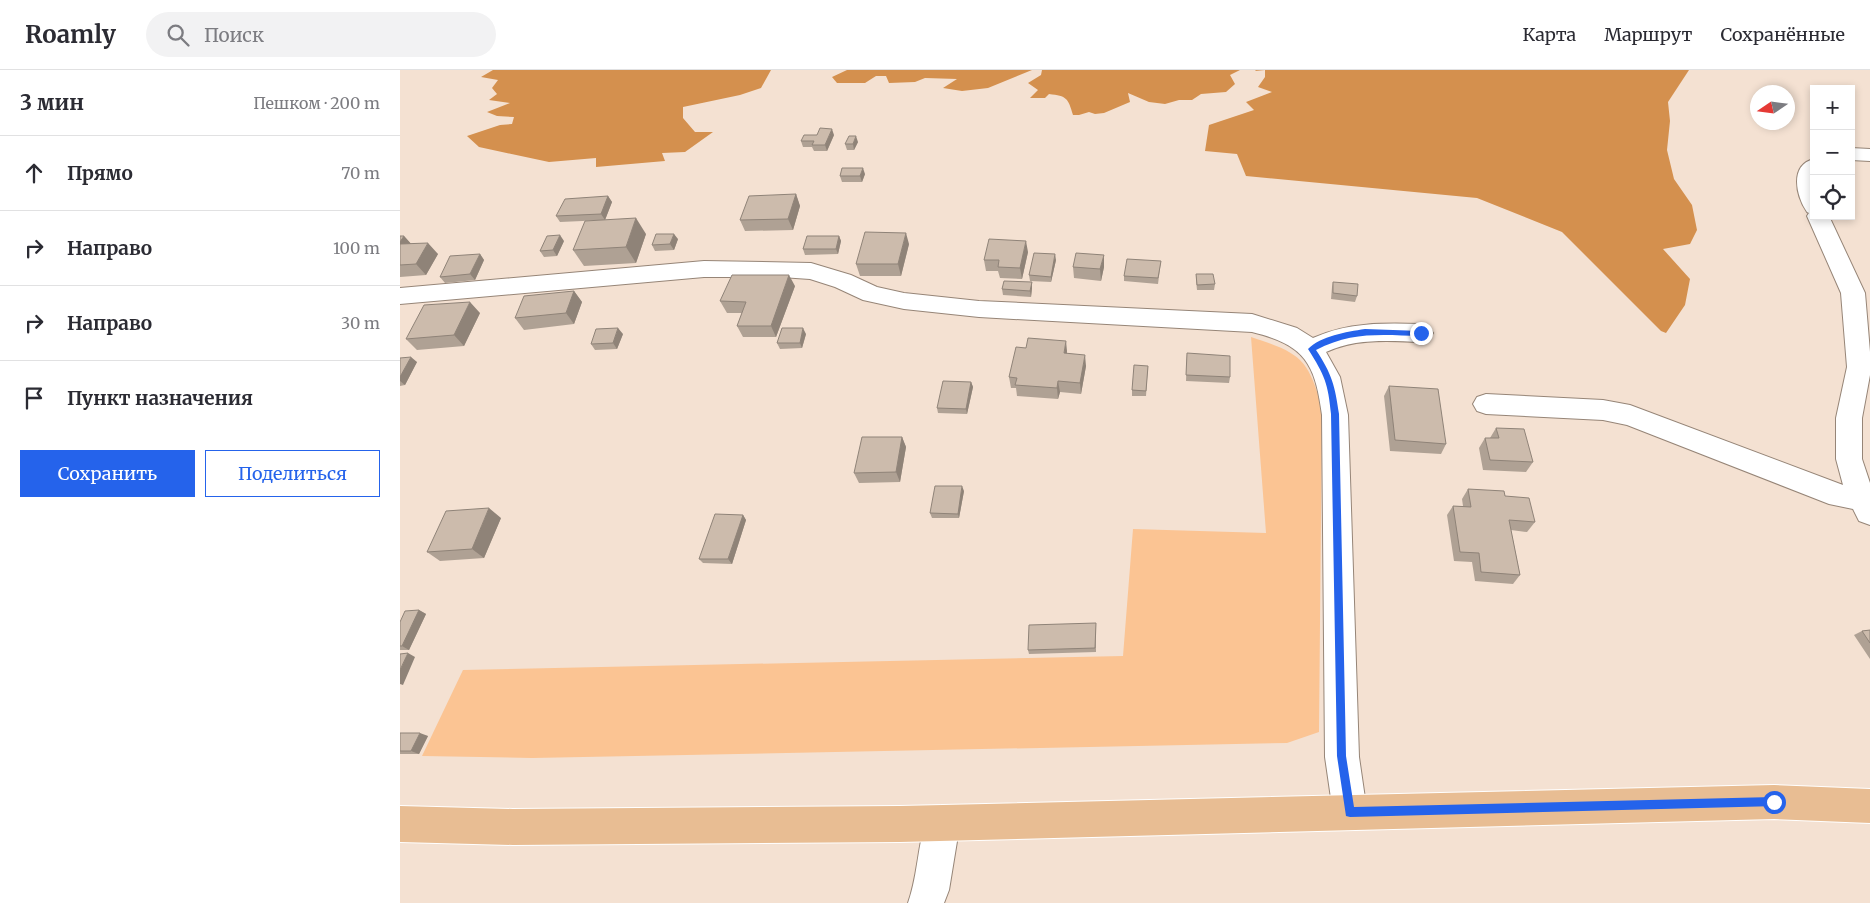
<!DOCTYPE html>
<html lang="ru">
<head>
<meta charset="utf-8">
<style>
	body { margin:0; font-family:Merriweather,serif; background:#f2f2f3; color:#2b2b33 }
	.controls { position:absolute; right:15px; top:15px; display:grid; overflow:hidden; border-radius:0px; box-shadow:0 2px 8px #0003 }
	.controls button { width:45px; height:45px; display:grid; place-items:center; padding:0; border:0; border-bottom:1px solid #e1e1e2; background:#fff; color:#2b2b33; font:25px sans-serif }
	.compass { position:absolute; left:1350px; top:15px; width:45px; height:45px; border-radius:50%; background:#fff; box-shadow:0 2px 8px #0003; rotate:257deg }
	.stop { position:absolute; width:15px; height:15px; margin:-11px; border:4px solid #2563eb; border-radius:50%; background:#fff }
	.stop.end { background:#2563eb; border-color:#fff; box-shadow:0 1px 5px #0008 }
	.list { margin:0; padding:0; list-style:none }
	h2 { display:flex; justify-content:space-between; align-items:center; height:65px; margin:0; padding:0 20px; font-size:21px }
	h2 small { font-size:16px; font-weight:400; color:#7c7c81 }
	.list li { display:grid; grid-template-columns:32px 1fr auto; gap:15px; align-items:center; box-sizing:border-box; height:75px; padding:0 20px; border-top:1px solid #e1e1e2 }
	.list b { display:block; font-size:19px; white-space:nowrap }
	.list em { font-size:16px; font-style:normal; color:#7c7c81 }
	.actions { display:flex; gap:10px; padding:15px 20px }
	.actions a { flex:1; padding:11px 0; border:1px solid #2563eb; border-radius:0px; text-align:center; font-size:18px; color:#2563eb }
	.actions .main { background:#2563eb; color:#fff }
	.icon { flex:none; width:28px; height:28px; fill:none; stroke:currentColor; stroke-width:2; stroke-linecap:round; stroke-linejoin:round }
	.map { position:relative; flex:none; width:1470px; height:833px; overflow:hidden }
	header { display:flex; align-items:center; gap:30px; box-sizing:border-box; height:70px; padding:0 25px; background:#fff; border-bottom:1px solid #e1e1e2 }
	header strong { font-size:24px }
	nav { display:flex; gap:28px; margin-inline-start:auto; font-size:18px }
	.search { width:350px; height:45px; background:#f2f2f3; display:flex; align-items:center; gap:12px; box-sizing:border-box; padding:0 18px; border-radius:28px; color:#7c7c81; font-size:19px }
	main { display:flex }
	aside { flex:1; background:#fff }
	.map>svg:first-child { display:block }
	.green { fill:#fbc493 }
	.forest { fill:#d4904e }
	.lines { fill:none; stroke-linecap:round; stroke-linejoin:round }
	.minor-casing { stroke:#968577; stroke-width:2 }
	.major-casing { stroke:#fff; stroke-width:2 }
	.minor { fill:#fff; fill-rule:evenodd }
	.major { fill:#e8bd93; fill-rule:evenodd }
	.wall { fill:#afa194 }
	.shaded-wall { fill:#8f8378 }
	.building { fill:#ccbbac; stroke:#8f8378 }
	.route { fill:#2563eb }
</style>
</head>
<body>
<header>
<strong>Roamly</strong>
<div class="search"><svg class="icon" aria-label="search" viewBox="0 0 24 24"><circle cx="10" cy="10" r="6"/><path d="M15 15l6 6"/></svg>Поиск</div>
<nav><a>Карта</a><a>Маршрут</a><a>Сохранённые</a></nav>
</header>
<main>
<aside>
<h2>3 мин<small>Пешком · 200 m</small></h2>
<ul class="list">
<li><svg class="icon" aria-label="ahead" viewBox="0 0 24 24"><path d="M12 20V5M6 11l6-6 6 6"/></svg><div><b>Прямо</b></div><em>70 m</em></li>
<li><svg class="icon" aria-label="right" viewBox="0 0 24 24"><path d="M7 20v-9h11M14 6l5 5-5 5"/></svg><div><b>Направо</b></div><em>100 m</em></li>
<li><svg class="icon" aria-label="right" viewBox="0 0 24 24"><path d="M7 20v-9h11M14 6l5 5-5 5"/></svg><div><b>Направо</b></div><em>30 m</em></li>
<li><svg class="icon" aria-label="arrive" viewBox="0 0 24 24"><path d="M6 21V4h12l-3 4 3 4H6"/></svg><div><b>Пункт назначения</b></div></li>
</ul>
<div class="actions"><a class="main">Сохранить</a><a>Поделиться</a></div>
</aside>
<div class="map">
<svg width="1470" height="833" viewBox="0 0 1470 833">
	<rect width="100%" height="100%" fill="#f4e1d2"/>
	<!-- green -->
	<path class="green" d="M 851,267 C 899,283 908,287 922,338 L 919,662 L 887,673 L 132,688 L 22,686 L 63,600 L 723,586 L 733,459 L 866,463 Z"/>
	<!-- forest -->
	<path class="forest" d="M 93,0 L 371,0 L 361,18 L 340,25 L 283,37 L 283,48 L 295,62 L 313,62 L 285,82 L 262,83 L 265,91 L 196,97 L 196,88 L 149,92 L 79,77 L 67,66 L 100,55 L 112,54 L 114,47 L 97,46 L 87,42 L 110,33 L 89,30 L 97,24 L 92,18 L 98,10 L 81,7 Z
		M 447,0 L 632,0 L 588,18 L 562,21 L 543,18 L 557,9 L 525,8 L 515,12 L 489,13 L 486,6 L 476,6 L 465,13 L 437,13 L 432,7 Z
		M 642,0 L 840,0 L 830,5 L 835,14 L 826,22 L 801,24 L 792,30 L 779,30 L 765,34 L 749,32 L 728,23 L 730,32 L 704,43 L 695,44 L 689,42 L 679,45 L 673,45 C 668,28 667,26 649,24 L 645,28 L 630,28 L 638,20 L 628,13 L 641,5 Z
		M 856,0 L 1289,0 L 1268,32 L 1270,51 L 1267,80 L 1274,109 L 1292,135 L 1297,160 L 1290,174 L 1263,179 L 1290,209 L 1285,235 L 1266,263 L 1261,261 L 1162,162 L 1077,128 L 846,106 L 837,84 L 805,81 L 809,55 L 854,40 L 846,32 L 872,22 L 858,17 L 865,7 L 865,0 L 855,1 Z"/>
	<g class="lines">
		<!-- minor casing -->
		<g class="minor-casing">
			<path id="minor" d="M 1451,78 L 1470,79 L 1470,91 L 1451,90 Z
				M 1414,89 L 1414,146 L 1429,146 L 1465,223 L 1470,282 L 1470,305 L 1462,348 L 1462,389 L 1470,413 L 1470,455 L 1459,451 L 1453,439 L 1429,434 L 1227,355 L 1203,350 L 1086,344 L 1077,341 L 1073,334 L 1077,327 L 1086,324 L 1203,330 L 1230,335 L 1443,415 L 1436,389 L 1436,348 L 1447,297 L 1441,223 L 1407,146 L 1409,143 L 1407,142 C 1396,126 1389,95 1414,89 Z
				M 304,191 L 411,193 L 451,205 L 477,217 L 504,223 L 579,231 L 852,244 L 897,258 L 913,268 C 948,252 984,253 1021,254 L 1029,257 L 1033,263 L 1029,269 L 1021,272 C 989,271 956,268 926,282 L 940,307 L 948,345 L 959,687 L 967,742 L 962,754 L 950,759 L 938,754 L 933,742 L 925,687 L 922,345 C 915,293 905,275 852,262 L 579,247 L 504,239 L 463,230 L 435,217 L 410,209 L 381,207 L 304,207 L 0,234 L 0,218 Z
				M 542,735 L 554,741 L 560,753 L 549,820 L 544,833 L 508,833 C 519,803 517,770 530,741 Z"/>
		</g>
		<!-- major casing -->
		<g class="major-casing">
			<path id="major" d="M 1374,715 L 1470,719 L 1470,753 L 1374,749 L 500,772 L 113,775 L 0,772 L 0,736 L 113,739 L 500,736 Z"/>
		</g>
		<!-- minor -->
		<use href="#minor" class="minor"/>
		<!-- major -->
		<use href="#major" class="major"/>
	</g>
	<!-- wall -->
	<path class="wall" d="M 434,65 L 427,81 L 414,81 L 412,77 L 403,77 L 401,71 Z
		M 458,72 L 454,80 L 447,80 L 445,74 Z
		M 465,104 L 462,112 L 442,112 L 440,106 Z
		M 396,124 L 400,136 L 393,160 L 345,161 L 340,150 Z
		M 208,126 L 212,132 L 205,150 L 160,152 L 156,146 Z
		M 246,164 L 236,193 L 184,196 L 173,180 Z
		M 0,166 L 4,166 L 11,174 L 38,184 L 26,205 L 0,207 Z
		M 439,166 L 441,171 L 438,184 L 405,185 L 403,179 Z
		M 278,169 L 274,180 L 255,181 L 252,175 Z
		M 164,171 L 157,186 L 144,187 L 140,181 Z
		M 509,174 L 501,206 L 460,206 L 456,194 Z
		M 628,182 L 622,209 L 600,208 L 598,201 L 586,201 L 584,190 Z
		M 80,184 L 84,190 L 75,210 L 45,213 L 40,207 Z
		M 656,190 L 651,212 L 630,211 L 629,205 Z
		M 761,191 L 758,214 L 724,211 L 724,206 Z
		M 673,197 L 704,197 L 701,211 L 674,208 Z
		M 796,204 L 815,214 L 814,220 L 797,220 L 796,210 Z
		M 632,212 L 632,218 L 631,227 L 603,225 L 602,219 Z
		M 933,212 L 957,226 L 955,232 L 931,229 L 932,217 Z
		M 395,216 L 376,267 L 343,267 L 337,256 L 342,243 L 327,243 L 320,231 Z
		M 174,221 L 182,232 L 174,254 L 124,260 L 115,248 Z
		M 80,243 L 64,276 L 17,280 L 6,269 Z
		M 223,264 L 217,279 L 195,280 L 191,274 Z
		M 406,264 L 402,278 L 380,279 L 377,273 Z
		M 667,281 L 667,284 L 686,296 L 681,324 L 660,322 L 658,329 L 617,326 L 616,318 L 611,318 L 609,307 Z
		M 787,284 L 830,307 L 829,313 L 786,311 Z
		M 0,288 L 17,292 L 5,315 L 0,316 Z
		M 748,296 L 746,326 L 732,326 L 732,320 Z
		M 571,312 L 573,317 L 567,344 L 538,343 L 537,338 Z
		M 989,316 L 1046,374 L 1041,384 L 990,381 L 984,326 Z
		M 1096,358 L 1133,392 L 1126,402 L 1083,400 L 1079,378 L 1085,368 L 1090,368 Z
		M 502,367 L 506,377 L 500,412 L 459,413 L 454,403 Z
		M 1068,419 L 1105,426 L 1135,452 L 1127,462 L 1111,460 L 1120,505 L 1113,514 L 1075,511 L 1072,492 L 1054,491 L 1047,445 L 1053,436 L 1063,436 L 1062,429 Z
		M 564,421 L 559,448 L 532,448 L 530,443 Z
		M 343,445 L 346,450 L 332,494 L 303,493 L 299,489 Z
		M 101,448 L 84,488 L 40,491 L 27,482 Z
		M 19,540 L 26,544 L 9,580 L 0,580 L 0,552 Z
		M 696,553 L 696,582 L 629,584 L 628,580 Z
		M 1470,560 L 1470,589 L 1454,565 L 1462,561 Z
		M 0,663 L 28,666 L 19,684 L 0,684 Z"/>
	<!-- shaded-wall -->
	<path class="shaded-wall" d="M 432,59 L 434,65 L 427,81 L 425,75 Z
		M 456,66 L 458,72 L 454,80 L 453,74 Z
		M 463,98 L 465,104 L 462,112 L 460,106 Z
		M 396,124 L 400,136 L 393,160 L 388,149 Z
		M 208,126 L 212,132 L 205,150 L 201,144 Z
		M 236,148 L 246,164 L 236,193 L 226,177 Z
		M 506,163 L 509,174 L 501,206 L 498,194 Z
		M 274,164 L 278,169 L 274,180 L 270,174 Z
		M 160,165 L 164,171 L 157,186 L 153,180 Z
		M 4,166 L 14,177 L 0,176 L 0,172 Z
		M 439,166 L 441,171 L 438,184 L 436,179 Z
		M 626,171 L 628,182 L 622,209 L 620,198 Z
		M 28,173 L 38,184 L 26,205 L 16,194 Z
		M 80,184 L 84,190 L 75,210 L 70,204 Z
		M 655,184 L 656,190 L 651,212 L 651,207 Z
		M 704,185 L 704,197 L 701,211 L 700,199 Z
		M 389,205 L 395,216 L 376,267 L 371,256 Z
		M 632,212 L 632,218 L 631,227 L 630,221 Z
		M 174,221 L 182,232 L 174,254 L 166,243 Z
		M 70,232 L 80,243 L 64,276 L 54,265 Z
		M 218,258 L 223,264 L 217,279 L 213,273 Z
		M 403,258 L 406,264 L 402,278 L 400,273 Z
		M 666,271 L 667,281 L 665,294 L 664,283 Z
		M 685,285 L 686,296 L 681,324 L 680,313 Z
		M 11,287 L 17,292 L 5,315 L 0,311 L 0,307 Z
		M 658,311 L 660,322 L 658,329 L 657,318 Z
		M 571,312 L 573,317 L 567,344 L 566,339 Z
		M 502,367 L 506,377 L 500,412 L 496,402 Z
		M 562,416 L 564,421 L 559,448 L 558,444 Z
		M 89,438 L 101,448 L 84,488 L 72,479 Z
		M 343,445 L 346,450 L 332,494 L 328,489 Z
		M 19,540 L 26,544 L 9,580 L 2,576 Z
		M 8,583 L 15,587 L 3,615 L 0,614 L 0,600 Z
		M 20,663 L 28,666 L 19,684 L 11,681 Z"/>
	<!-- building -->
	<path class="building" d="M 420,58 L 432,59 L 425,75 L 412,75 L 414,71 L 401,71 L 404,65 L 417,65 Z
		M 449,66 L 456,66 L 453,74 L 445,74 Z
		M 442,98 L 463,98 L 460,106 L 440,106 Z
		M 396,124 L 388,149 L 340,150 L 349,126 Z
		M 208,126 L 201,144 L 156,146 L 165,129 Z
		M 236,148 L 226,177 L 173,180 L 185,151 Z
		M 465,162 L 506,163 L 498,194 L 456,194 Z
		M 256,164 L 274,164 L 270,174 L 252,175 Z
		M 160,165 L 153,180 L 140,181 L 147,166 Z
		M 0,166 L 4,166 L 0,172 Z
		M 407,166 L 439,166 L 436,179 L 403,179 Z
		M 589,169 L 626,171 L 620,198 L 598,197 L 599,190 L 584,190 Z
		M 28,173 L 16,194 L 0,195 L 0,174 Z
		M 634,183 L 655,184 L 651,207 L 629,205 Z
		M 676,183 L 704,185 L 700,199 L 673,197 Z
		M 80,184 L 70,204 L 40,207 L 50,186 Z
		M 727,189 L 761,191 L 758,208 L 724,206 Z
		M 796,204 L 813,204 L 815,214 L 797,215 Z
		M 332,205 L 389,205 L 371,256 L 337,256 L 346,232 L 320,231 Z
		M 604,211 L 632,212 L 630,221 L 602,219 Z
		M 933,212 L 958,214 L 957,226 L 933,223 Z
		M 174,221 L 166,243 L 115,248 L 124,226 Z
		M 70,232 L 54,265 L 6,269 L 24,235 Z
		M 218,258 L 213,273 L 191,274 L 196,259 Z
		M 382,258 L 403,258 L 400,273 L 377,273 Z
		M 628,268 L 666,271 L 664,283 L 685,285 L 680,313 L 658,311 L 657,318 L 615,315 L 617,308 L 609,307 L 616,277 L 626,278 Z
		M 787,283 L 830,286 L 830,307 L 786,305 Z
		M 11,287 L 0,307 L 0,288 Z
		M 734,295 L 748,296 L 746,321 L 732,320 Z
		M 543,311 L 571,312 L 566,339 L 537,338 Z
		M 989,316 L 1038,319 L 1046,374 L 995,370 Z
		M 1096,358 L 1124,359 L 1133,392 L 1090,390 L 1085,368 L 1099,368 Z
		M 462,367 L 502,367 L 496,402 L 454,403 Z
		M 535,416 L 562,416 L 558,444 L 530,443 Z
		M 1068,419 L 1104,421 L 1105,426 L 1129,428 L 1135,452 L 1109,450 L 1120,505 L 1081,502 L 1079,483 L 1060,482 L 1053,436 L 1071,437 Z
		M 89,438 L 72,479 L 27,482 L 46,441 Z
		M 315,444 L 343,445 L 328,489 L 299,489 Z
		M 19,540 L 2,576 L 0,576 L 0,552 L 5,541 Z
		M 696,553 L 695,578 L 628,580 L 629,555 Z
		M 1470,560 L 1470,573 L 1462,561 Z
		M 8,583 L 0,600 L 0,584 Z
		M 0,663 L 20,663 L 11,681 L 0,681 Z"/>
	<!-- route -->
	<path class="route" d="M 965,259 L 1021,261 L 1024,263 L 1021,266 C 982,265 952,261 916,280 C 932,304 935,316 939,344 L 946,686 L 954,737 L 1374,727 L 1378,729 L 1378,736 L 950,747 L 946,746 L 937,686 L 931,344 C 928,313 925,306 908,279 C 921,266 946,262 965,259 Z"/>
</svg>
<div class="controls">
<button>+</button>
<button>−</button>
<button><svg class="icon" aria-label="locate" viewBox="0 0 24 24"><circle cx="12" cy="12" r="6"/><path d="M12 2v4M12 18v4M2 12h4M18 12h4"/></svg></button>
</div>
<svg class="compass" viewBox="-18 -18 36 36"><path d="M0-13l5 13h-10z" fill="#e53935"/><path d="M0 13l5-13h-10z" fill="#7c7c81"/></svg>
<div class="stop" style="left:1374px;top:732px"></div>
<div class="stop end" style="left:1021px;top:263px"></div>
</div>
</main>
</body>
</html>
